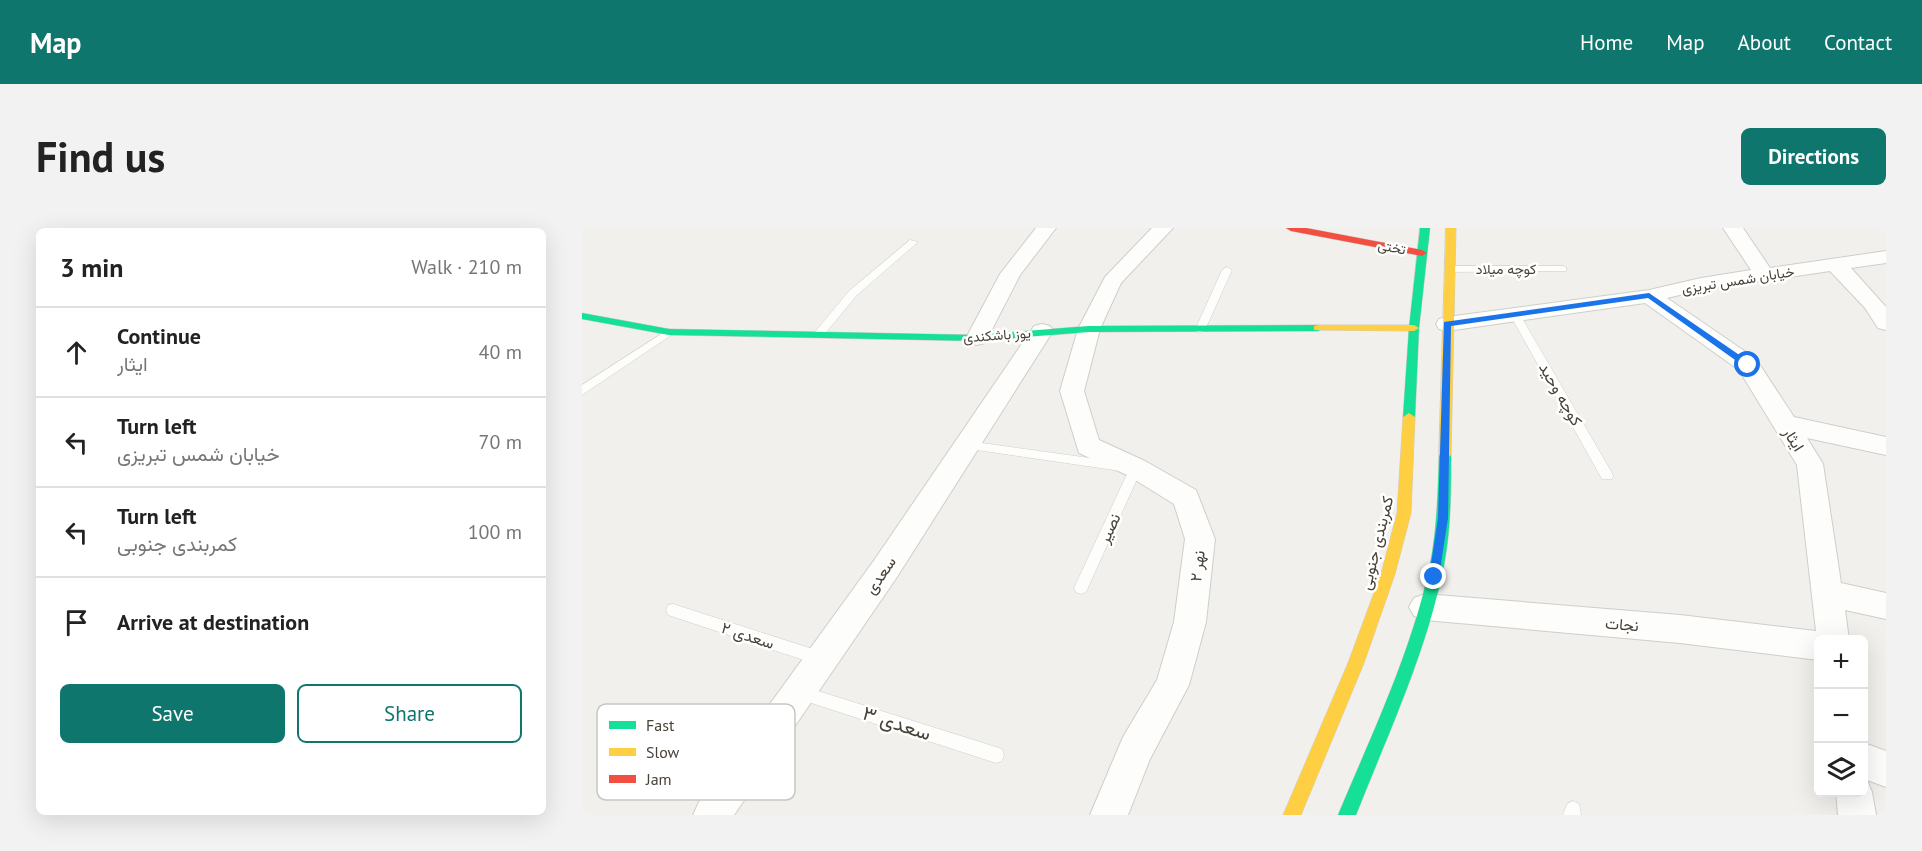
<!DOCTYPE html>
<html lang="en">
<head>
<meta charset="utf-8">
<style>
	body { margin:0; font-family:"PT Sans",Vazirmatn,sans-serif; background:#f2f2f2; color:#222 }
	.controls { position:absolute; right:18px; bottom:18px; display:grid; overflow:hidden; border-radius:9px; box-shadow:0 6px 24px #0002 }
	.controls button { width:54px; height:54px; display:grid; place-items:center; padding:0; border:0; border-bottom:2px solid #e0e0e0; background:#fff; color:#222; font:30px sans-serif }
	.stop { position:absolute; width:18px; height:18px; margin:-14px; border:4px solid #1a73e8; border-radius:50%; background:#fff }
	.stop.end { background:#1a73e8; border-color:#fff; box-shadow:0 2px 6px #0008 }
	.list { margin:0; padding:0; list-style:none }
	h2 { display:flex; justify-content:space-between; align-items:center; height:78px; margin:0; padding:0 24px; font-size:26px }
	h2 small { font-size:20px; font-weight:400; color:#767676 }
	.list li { display:grid; grid-template-columns:39px 1fr auto; gap:18px; align-items:center; box-sizing:border-box; height:90px; padding:0 24px; border-top:2px solid #e0e0e0 }
	.list b { display:block; font-size:22px; white-space:nowrap }
	.list p { margin:0; font-size:20px; white-space:nowrap; color:#767676 }
	.list em { font-size:20px; font-style:normal; color:#767676 }
	.actions { display:flex; gap:12px; padding:18px 24px }
	.actions a { flex:1; padding:14px 0; border:2px solid #0f766e; border-radius:9px; text-align:center; font-size:21px; color:#0f766e }
	.actions .main { background:#0f766e; color:#fff }
	.icon { flex:none; width:33px; height:33px; fill:none; stroke:currentColor; stroke-width:2; stroke-linecap:round; stroke-linejoin:round }
	.map { position:relative; flex:none; width:1304px; height:587px; overflow:hidden; border-radius:9px }
	header { display:flex; align-items:center; gap:36px; box-sizing:border-box; height:84px; padding:0 30px; background:#0f766e; color:#fff }
	header strong { font-size:28px }
	nav { display:flex; gap:33px; margin-inline-start:auto; font-size:21px }
	.intro { display:flex; align-items:center; justify-content:space-between; box-sizing:border-box; height:144px; padding:0 36px }
	h1 { margin:0; font-size:42px }
	.button { padding:15px 27px; border-radius:9px; background:#0f766e; color:#fff; font-size:21px; font-weight:700 }
	main { display:flex; gap:36px; padding:0 36px }
	aside { flex:1; background:#fff; border-radius:9px; box-shadow:0 6px 24px #0002 }
	.map>svg:first-child { display:block }
	.lines { fill:none; stroke-linecap:round; stroke-linejoin:round }
	.lane-casing { stroke:#cfcec9; stroke-width:1 }
	.street-casing { stroke:#cfcec9; stroke-width:2 }
	.fast-casing { stroke:#d1cdc3; stroke-width:1 }
	.slow-casing { stroke:#d1cdc3; stroke-width:1 }
	.jam-casing { stroke:#d1cdc3; stroke-width:1 }
	.lane { fill:#fdfdfc; fill-rule:evenodd }
	.street { fill:#fdfdfc; fill-rule:evenodd }
	.fast { fill:#16e098; fill-rule:evenodd }
	.slow { fill:#ffcf43; fill-rule:evenodd }
	.jam { fill:#f24e42; fill-rule:evenodd }
	.route { fill:#1a73e8 }
	.labels { text-anchor:middle; stroke-width:5; stroke-linejoin:round; paint-order:stroke }
	.far-street-label { font-size:14px; fill:#484237; stroke:#fff }
	.street-label { font-size:16px; fill:#484237; stroke:#fff }
	.near-street-label { font-size:20px; fill:#484237; stroke:#fff }
	.key { fill:#fff; stroke:#c8c6c3; stroke-width:1.5 }
	.key-label { font-size:16px; fill:#484237 }
</style>
</head>
<body>
<header>
<strong>Map</strong>
<nav><a>Home</a><a>Map</a><a>About</a><a>Contact</a></nav>
</header>
<div class="intro"><h1>Find us</h1><a class="button">Directions</a></div>
<main>
<aside>
<h2>3 min<small>Walk · 210 m</small></h2>
<ul class="list">
<li><svg class="icon" aria-label="ahead" viewBox="0 0 24 24"><path d="M12 20V5M6 11l6-6 6 6"/></svg><div><b>Continue</b><p>ایثار</p></div><em>40 m</em></li>
<li><svg class="icon" aria-label="left" viewBox="0 0 24 24"><path d="M17 20v-9H6M10 6l-5 5 5 5"/></svg><div><b>Turn left</b><p>خیابان شمس تبریزی</p></div><em>70 m</em></li>
<li><svg class="icon" aria-label="left" viewBox="0 0 24 24"><path d="M17 20v-9H6M10 6l-5 5 5 5"/></svg><div><b>Turn left</b><p>کمربندی جنوبی</p></div><em>100 m</em></li>
<li><svg class="icon" aria-label="arrive" viewBox="0 0 24 24"><path d="M6 21V4h12l-3 4 3 4H6"/></svg><div><b>Arrive at destination</b></div></li>
</ul>
<div class="actions"><a class="main">Save</a><a>Share</a></div>
</aside>
<div class="map">
<svg width="1304" height="587" viewBox="0 0 1304 587">
	<rect width="100%" height="100%" fill="#f1f0ec"/>
	<g class="lines">
		<!-- lane casing -->
		<g class="lane-casing">
			<path id="lane" d="M 328,12 L 336,14 L 275,67 L 241,108 L 233,108 L 233,104 L 267,63 Z
				M 981,38 L 984,39 L 984,43 L 867,44 L 862,41 L 867,38 Z
				M 645,39 L 650,42 L 623,102 L 618,105 L 614,104 L 613,102 L 640,42 Z
				M 932,82 L 937,85 L 1030,245 L 1031,248 L 1030,251 L 1020,251 L 927,85 Z
				M 87,101 L 91,102 L 91,106 L 0,167 L 0,157 Z
				M 385,213 L 558,237 L 560,240 L 504,364 L 499,366 L 494,364 L 492,360 L 546,244 L 381,220 L 379,217 Z
				M 91,376 L 240,424 L 245,426 L 248,431 L 245,436 L 240,438 L 86,387 L 84,382 L 86,377 Z
				M 217,457 L 414,519 L 420,521 L 422,527 L 420,533 L 414,535 L 217,471 L 211,469 L 209,464 L 211,459 Z
				M 991,573 L 997,576 L 999,587 L 981,587 L 985,576 Z"/>
		</g>
		<!-- street casing -->
		<g class="street-casing">
			<path id="street" d="M 454,0 L 474,0 L 438,47 L 403,115 L 395,117 L 387,115 L 384,110 L 418,46 Z
				M 570,0 L 591,0 L 539,55 L 518,101 L 502,163 L 517,212 L 563,233 L 614,262 L 633,311 L 624,394 L 607,457 L 568,531 L 546,587 L 508,587 L 541,509 L 575,452 L 592,394 L 603,311 L 592,276 L 545,247 L 497,225 L 478,163 L 496,101 L 523,49 Z
				M 1141,0 L 1161,0 L 1188,40 L 1304,23 L 1304,35 L 1269,40 L 1304,79 L 1304,102 L 1296,100 L 1283,80 L 1248,43 L 1119,62 L 1085,70 L 1174,131 L 1212,189 L 1304,209 L 1304,227 L 1225,210 L 1241,236 L 1259,355 L 1304,365 L 1304,391 L 1263,382 L 1267,412 L 1236,412 L 1236,432 L 1098,415 L 843,392 L 832,388 L 827,379 L 832,370 L 843,366 L 1098,387 L 1234,403 L 1215,237 L 1157,142 L 1063,75 L 865,103 L 857,101 L 854,96 L 857,91 L 865,89 L 1067,62 L 1119,50 L 1169,42 Z
				M 460,96 L 468,98 L 471,103 L 315,349 L 152,587 L 111,587 L 117,574 L 293,331 L 452,98 Z
				M 1282,515 L 1304,523 L 1304,559 L 1285,552 L 1290,564 L 1294,587 L 1256,587 L 1254,564 L 1282,564 Z"/>
		</g>
		<!-- fast casing -->
		<g class="fast-casing">
			<path id="fast" d="M 838,0 L 848,0 L 837,100 L 833,189 L 827,193 L 821,189 L 827,100 Z
				M 0,85 L 87,101 L 395,107 L 507,98 L 736,97 L 741,100 L 736,103 L 507,104 L 395,113 L 87,107 L 0,91 Z
				M 863,222 L 869,227 C 869,264 869,301 862,337 C 845,423 806,506 774,587 L 756,587 C 790,506 830,423 848,337 C 855,301 856,264 857,227 Z"/>
		</g>
		<!-- slow casing -->
		<g class="slow-casing">
			<path id="slow" d="M 864,0 L 874,0 L 869,227 L 863,232 L 857,227 Z
				M 736,97 L 832,97 L 837,100 L 832,103 L 732,102 L 732,98 Z
				M 827,185 L 833,189 L 829,285 L 813,346 L 782,435 L 719,587 L 701,587 L 766,435 L 799,346 L 815,285 L 821,189 Z"/>
		</g>
		<!-- jam casing -->
		<g class="jam-casing">
			<path id="jam" d="M 704,0 L 724,0 L 840,22 L 845,25 L 840,28 L 709,3 Z"/>
		</g>
		<!-- lane -->
		<use href="#lane" class="lane"/>
		<!-- street -->
		<use href="#street" class="street"/>
		<!-- fast -->
		<use href="#fast" class="fast"/>
		<!-- slow -->
		<use href="#slow" class="slow"/>
		<!-- jam -->
		<use href="#jam" class="jam"/>
	</g>
	<!-- route -->
	<path class="route" d="M 1067,65 L 1169,135 L 1169,139 L 1163,139 L 1066,70 L 869,98 L 866,290 L 857,349 L 856,352 L 849,352 L 847,349 L 856,290 L 862,94 Z"/>
	<g class="labels">
		<!-- far-street labels -->
		<g class="far-street-label">
			<text transform="translate(810 19) rotate(11)" y="5">تختی</text>
			<text x="924" y="46">کوچه میلاد</text>
			<text transform="translate(1156 52) rotate(-9)" y="5">خیابان شمس تبریزی</text>
			<text transform="translate(415 107) rotate(-4)" y="5">یوز باشکندی</text>
		</g>
		<!-- street labels -->
		<g class="street-label">
			<text transform="translate(979 166) rotate(60)" y="6">کوچه وحید</text>
			<text transform="translate(1212 211) rotate(58)" y="6">ایثار</text>
			<text transform="translate(527 300) rotate(-65)" y="6">نصیر</text>
			<text transform="translate(794 315) rotate(-76)" y="6">کمربندی جنوبی</text>
			<text transform="translate(615 338) rotate(-83)" y="6">نهر ۲</text>
			<text transform="translate(298 347) rotate(-55)" y="6">سعدی</text>
			<text transform="translate(1040 396) rotate(5)" y="6">نجات</text>
			<text transform="translate(166 407) rotate(18)" y="6">سعدی ۲</text>
		</g>
		<!-- near-street labels -->
		<g class="near-street-label">
			<text transform="translate(315 495) rotate(18)" y="7">سعدی ۳</text>
		</g>
	</g>
	<!-- legend -->
	<rect x="15" y="476" width="198" height="96" rx="9" class="key"/>
	<rect x="27" y="493" width="27" height="8" fill="#16e098"/>
	<rect x="27" y="520" width="27" height="8" fill="#ffcf43"/>
	<rect x="27" y="547" width="27" height="8" fill="#f24e42"/>
	<g class="key-label">
		<text x="64" y="503">Fast</text>
		<text x="64" y="530">Slow</text>
		<text x="64" y="557">Jam</text>
	</g>
</svg>
<div class="controls">
<button>+</button>
<button>−</button>
<button><svg class="icon" aria-label="layers" viewBox="0 0 24 24"><path d="M12 4l9 5-9 5-9-5zM3 14l9 5 9-5"/></svg></button>
</div>
<div class="stop" style="left:1166px;top:137px"></div>
<div class="stop end" style="left:852px;top:349px"></div>
</div>
</main>
</body>
</html>
